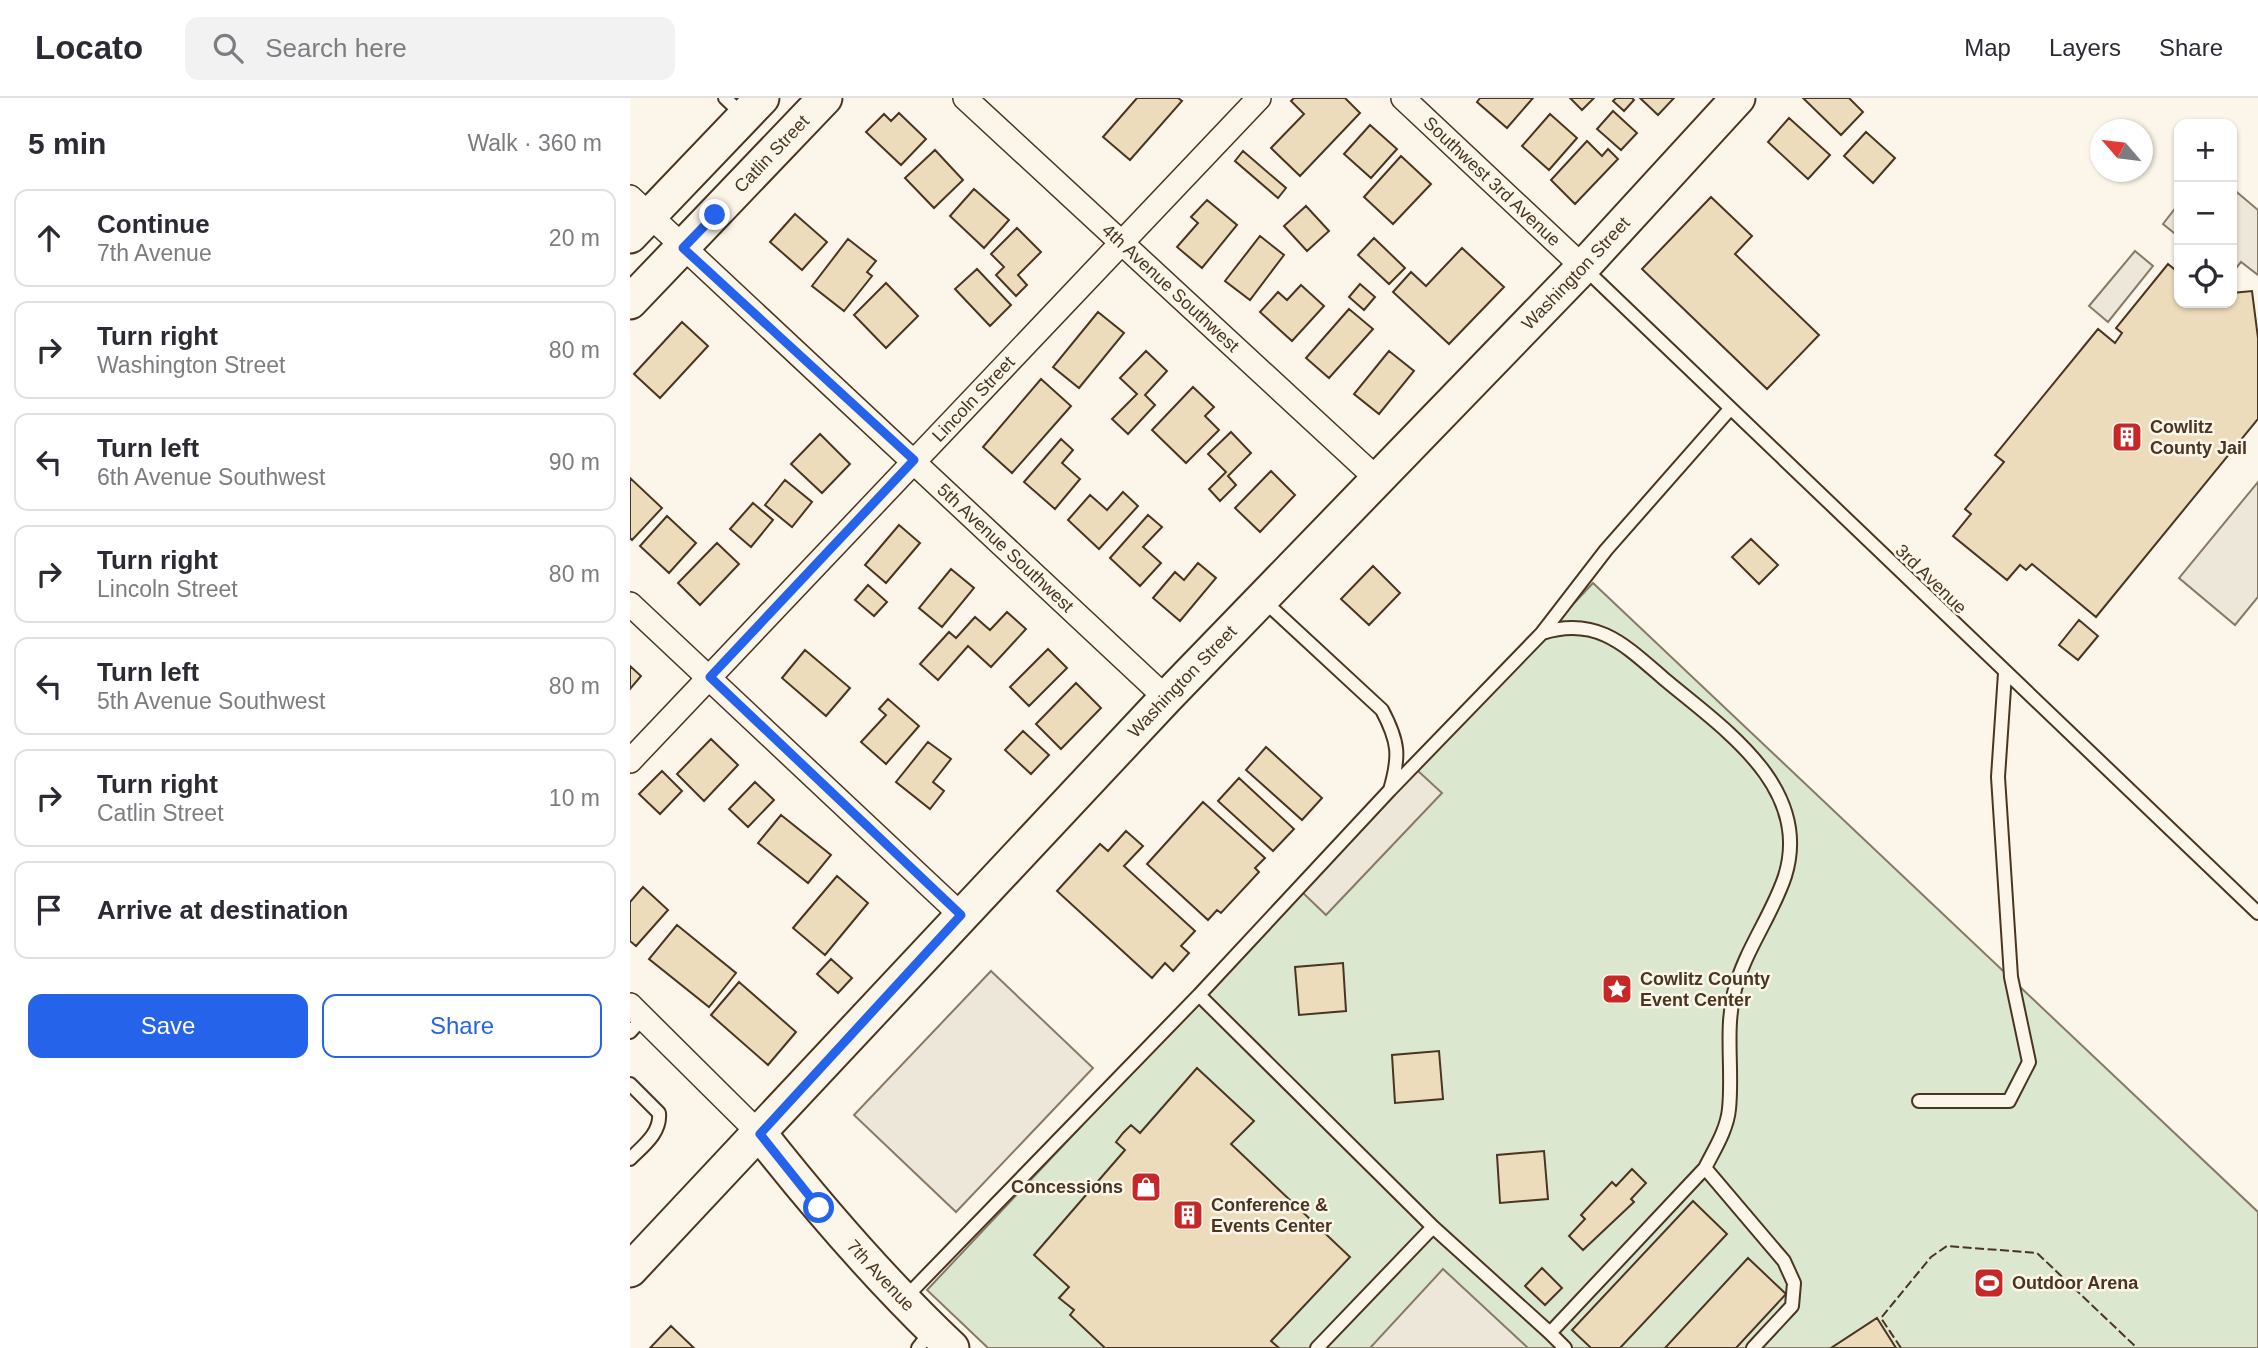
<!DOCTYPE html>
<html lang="en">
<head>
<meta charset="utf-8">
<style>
	body { margin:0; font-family:Helvetica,sans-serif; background:#f2f2f3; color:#2b2b33 }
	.controls { position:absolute; right:21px; top:21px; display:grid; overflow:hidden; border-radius:14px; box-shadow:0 2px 5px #0004 }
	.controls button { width:63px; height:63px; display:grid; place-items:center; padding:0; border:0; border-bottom:2px solid #e1e1e2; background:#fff; color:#2b2b33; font:35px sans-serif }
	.compass { position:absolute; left:1460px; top:21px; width:63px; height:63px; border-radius:50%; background:#fff; box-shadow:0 2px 5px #0004; rotate:298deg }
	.stop { position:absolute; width:21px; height:21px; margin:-16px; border:5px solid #2563eb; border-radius:50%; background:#fff }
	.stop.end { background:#2563eb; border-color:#fff; box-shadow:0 2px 7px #0008 }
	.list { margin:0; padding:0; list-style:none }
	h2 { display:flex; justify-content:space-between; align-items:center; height:91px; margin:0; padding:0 28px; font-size:30px }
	h2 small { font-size:23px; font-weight:400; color:#7c7c81 }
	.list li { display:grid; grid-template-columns:46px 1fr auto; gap:21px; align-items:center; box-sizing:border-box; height:98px; margin:0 14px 14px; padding:0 14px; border:2px solid #e1e1e2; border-radius:14px }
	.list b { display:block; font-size:26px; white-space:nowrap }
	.list p { margin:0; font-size:23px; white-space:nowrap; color:#7c7c81 }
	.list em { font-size:23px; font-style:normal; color:#7c7c81 }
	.actions { display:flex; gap:14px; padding:21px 28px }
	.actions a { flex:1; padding:16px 0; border:2px solid #2563eb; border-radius:14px; text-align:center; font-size:24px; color:#2563eb }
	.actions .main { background:#2563eb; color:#fff }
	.icon { flex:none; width:38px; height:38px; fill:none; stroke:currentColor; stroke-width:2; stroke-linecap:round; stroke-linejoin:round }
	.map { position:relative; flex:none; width:1628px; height:1250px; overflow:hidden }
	header { display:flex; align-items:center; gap:42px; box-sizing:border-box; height:98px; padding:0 35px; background:#fff; border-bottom:2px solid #e1e1e2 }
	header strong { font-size:33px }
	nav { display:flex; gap:38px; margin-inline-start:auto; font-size:24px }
	.search { width:490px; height:63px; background:#f2f2f3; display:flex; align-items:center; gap:18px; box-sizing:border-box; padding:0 24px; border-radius:14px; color:#7c7c81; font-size:26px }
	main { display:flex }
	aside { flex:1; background:#fff }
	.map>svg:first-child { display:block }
	.green { fill:#dce7d0; stroke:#887966; stroke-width:2 }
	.parking { fill:#ede7d9; stroke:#887966; stroke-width:2 }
	.building { fill:#ecdcbc; stroke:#4a3520; stroke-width:2 }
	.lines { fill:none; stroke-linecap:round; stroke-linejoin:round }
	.lane-casing { stroke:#4a3520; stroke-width:16 }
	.street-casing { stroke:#4a3520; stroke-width:26 }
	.secondary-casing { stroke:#4a3520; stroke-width:37 }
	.lane { stroke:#fbf6e9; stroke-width:12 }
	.street { stroke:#fbf6e9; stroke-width:23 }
	.secondary { stroke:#fbf6e9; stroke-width:33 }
	.fence { stroke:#4a3520; stroke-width:2; stroke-dasharray:9 3.5; stroke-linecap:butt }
	.route { stroke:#2563eb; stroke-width:9 }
	.labels { text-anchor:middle; stroke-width:5; stroke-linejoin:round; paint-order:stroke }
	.street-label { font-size:18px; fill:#4a3520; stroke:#fbf6e9 }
	.poi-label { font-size:18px; font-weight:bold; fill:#4a3520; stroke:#fbf6e9; text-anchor:start }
</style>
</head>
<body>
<header>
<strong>Locato</strong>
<div class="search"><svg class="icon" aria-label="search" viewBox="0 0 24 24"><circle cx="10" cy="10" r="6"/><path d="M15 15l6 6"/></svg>Search here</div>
<nav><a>Map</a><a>Layers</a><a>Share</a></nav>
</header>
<main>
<aside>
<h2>5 min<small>Walk · 360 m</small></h2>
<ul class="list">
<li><svg class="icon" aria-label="ahead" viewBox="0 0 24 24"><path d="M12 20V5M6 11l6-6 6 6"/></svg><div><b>Continue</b><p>7th Avenue</p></div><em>20 m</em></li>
<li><svg class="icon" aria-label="right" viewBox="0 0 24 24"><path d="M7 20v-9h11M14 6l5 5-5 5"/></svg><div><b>Turn right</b><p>Washington Street</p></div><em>80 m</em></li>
<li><svg class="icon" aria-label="left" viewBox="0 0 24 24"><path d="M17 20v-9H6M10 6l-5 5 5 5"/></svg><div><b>Turn left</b><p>6th Avenue Southwest</p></div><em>90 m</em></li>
<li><svg class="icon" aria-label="right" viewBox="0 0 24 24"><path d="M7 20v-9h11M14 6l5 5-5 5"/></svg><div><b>Turn right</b><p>Lincoln Street</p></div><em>80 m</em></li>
<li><svg class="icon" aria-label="left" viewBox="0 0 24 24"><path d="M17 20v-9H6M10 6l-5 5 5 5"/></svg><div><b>Turn left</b><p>5th Avenue Southwest</p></div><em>80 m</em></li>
<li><svg class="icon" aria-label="right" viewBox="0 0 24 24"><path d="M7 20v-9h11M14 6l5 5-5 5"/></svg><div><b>Turn right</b><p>Catlin Street</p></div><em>10 m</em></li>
<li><svg class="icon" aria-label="arrive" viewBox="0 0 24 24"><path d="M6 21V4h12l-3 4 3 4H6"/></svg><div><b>Arrive at destination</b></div></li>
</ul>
<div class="actions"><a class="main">Save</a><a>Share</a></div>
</aside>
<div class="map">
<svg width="1628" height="1250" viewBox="0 0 1628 1250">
	<rect width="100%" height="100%" fill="#fbf6e9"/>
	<!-- green -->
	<path class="green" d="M 963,485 L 1628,1114 L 1628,1250 L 358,1250 L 297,1192 Z"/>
	<!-- parking -->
	<path class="parking" d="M 1602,90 L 1628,112 L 1628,177 L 1611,164 L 1602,175 Z
		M 1547,108 L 1549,110 L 1549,139 L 1533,126 Z
		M 1505,153 L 1523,168 L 1478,224 L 1459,208 Z
		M 1628,384 L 1628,499 L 1605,527 L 1549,480 Z
		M 787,672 L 812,695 L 696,817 L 672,794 Z
		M 361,873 L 463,970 L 326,1114 L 224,1017 Z
		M 813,1171 L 898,1250 L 740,1250 Z"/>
	<!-- building -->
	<path class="building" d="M 507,0 L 548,0 L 552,3 L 500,62 L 473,39 Z
		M 664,0 L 715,0 L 730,15 L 670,78 L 641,50 L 674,16 L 661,3 Z
		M 850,0 L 903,0 L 877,30 L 847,4 Z
		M 940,0 L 964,0 L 952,12 Z
		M 986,0 L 1002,0 L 1004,2 L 994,13 L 983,3 Z
		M 1010,0 L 1044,0 L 1028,17 Z
		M 1173,0 L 1219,0 L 1233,14 L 1211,37 Z
		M 983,13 L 1007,35 L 991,52 L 967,31 Z
		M 269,15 L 296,41 L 271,67 L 236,34 L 254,16 L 261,23 Z
		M 920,16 L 947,40 L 919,72 L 892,48 Z
		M 1159,20 L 1200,57 L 1178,81 L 1138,44 Z
		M 740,27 L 767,51 L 741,80 L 714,56 Z
		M 1236,34 L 1265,60 L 1243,85 L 1214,58 Z
		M 957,43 L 972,58 L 978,51 L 988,61 L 945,106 L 921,82 Z
		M 305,52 L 333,82 L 304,110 L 275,80 Z
		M 613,53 L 656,90 L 648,100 L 605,63 Z
		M 771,58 L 801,86 L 763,126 L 734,99 Z
		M 344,91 L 379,122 L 354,150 L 320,118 Z
		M 1081,99 L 1122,138 L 1105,156 L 1189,237 L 1137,291 L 1012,171 Z
		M 577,102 L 607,127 L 572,170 L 547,149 L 568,125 L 561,119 Z
		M 676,108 L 699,133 L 677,153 L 654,128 Z
		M 165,116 L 197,144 L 172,172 L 140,144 Z
		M 387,130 L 411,154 L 388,177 L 397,187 L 386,198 L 366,177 L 374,169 L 361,156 Z
		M 630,138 L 654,157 L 620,202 L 595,183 Z
		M 744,140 L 775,170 L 759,186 L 728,157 Z
		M 218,141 L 246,163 L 237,174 L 242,178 L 214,213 L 182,188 Z
		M 832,150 L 874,189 L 819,246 L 763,194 L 781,174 L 796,188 Z
		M 1538,166 L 1549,175 L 1549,205 L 1602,205 L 1602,195 L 1622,193 L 1628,240 L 1628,321 L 1466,519 L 1402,466 L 1396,472 L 1390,467 L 1377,482 L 1323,438 L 1341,416 L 1335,411 L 1374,364 L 1365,357 L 1468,231 L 1485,245 L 1492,235 L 1486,230 Z
		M 347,171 L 381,207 L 360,228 L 325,191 Z
		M 256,185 L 288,218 L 256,250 L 224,217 Z
		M 730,186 L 745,199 L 734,212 L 719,199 Z
		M 671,187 L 694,208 L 662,243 L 630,214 L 648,194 L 657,202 Z
		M 719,211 L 743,231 L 699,280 L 676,260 Z
		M 468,214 L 494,235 L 449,290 L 423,269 Z
		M 52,224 L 78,248 L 30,300 L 4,276 Z
		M 516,253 L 537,273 L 515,297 L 525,307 L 498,336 L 482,321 L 507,296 L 490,280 Z
		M 759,253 L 784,273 L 749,316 L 724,296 Z
		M 411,281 L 441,308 L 382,375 L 353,349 Z
		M 563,289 L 584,309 L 575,318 L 589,332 L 556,365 L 522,332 Z
		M 601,334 L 621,355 L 598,378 L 606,387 L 590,403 L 579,391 L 596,374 L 578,356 Z
		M 190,336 L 220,366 L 192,395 L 161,366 Z
		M 431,341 L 443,352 L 432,365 L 450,381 L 425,411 L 394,384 Z
		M 641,373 L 665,397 L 630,434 L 605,410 Z
		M 0,380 L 32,410 L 2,442 L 0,440 Z
		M 155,382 L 182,404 L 162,429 L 135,407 Z
		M 493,394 L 508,408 L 469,451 L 438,422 L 460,397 L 477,412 Z
		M 123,405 L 143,422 L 121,449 L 100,431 Z
		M 518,417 L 532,429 L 513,449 L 531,465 L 510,488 L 480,460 Z
		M 37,418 L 66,445 L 39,475 L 10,448 Z
		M 269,427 L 290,445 L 256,485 L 235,467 Z
		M 1121,441 L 1148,467 L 1129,486 L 1102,459 Z
		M 87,445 L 109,466 L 70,507 L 48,485 Z
		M 568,465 L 586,480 L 550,523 L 523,500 L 545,474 L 554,482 Z
		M 743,468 L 770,495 L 739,527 L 711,501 Z
		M 321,471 L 344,490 L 312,529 L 289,510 Z
		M 238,487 L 257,504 L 244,518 L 225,502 Z
		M 377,514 L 396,531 L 361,569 L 338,548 L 308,582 L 290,566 L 319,534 L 326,540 L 345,519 L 360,532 Z
		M 1449,522 L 1468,538 L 1448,562 L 1429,547 Z
		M 418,551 L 437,570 L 399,608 L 380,589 Z
		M 175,552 L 220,590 L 196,618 L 152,580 Z
		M 0,568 L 11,578 L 0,591 Z
		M 446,585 L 471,610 L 431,651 L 406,626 Z
		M 258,601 L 289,628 L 256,666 L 231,644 L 256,617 L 249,611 Z
		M 393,633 L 419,657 L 401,676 L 375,652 Z
		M 81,641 L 108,667 L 74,703 L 47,676 Z
		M 298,644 L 321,661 L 303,684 L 314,693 L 300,711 L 266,684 Z
		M 636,649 L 692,700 L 672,722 L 616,672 Z
		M 32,673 L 52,693 L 30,716 L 9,696 Z
		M 609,680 L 664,731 L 643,753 L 588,703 Z
		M 125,684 L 144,702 L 118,729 L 99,711 Z
		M 573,704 L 635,760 L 625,770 L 629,774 L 591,815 L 587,812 L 578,822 L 517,766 Z
		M 151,717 L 201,757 L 178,785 L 128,745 Z
		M 496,733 L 513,748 L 494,768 L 565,833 L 551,848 L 559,855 L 543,873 L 535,865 L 522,880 L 427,793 L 470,746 L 478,753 Z
		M 207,778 L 238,805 L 195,857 L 163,830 Z
		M 13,789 L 38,812 L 6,848 L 0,843 L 0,804 Z
		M 47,827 L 106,875 L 79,909 L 19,861 Z
		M 201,861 L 222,880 L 208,895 L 187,876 Z
		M 713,865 L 716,913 L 669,917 L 665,869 Z
		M 109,884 L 166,934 L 138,967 L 81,917 Z
		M 809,953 L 813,1001 L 765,1005 L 762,957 Z
		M 567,970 L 624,1023 L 601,1046 L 720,1159 L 641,1243 L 649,1250 L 475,1250 L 440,1217 L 444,1212 L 429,1200 L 439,1189 L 404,1157 L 495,1052 L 486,1044 L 493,1035 L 501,1027 L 510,1035 Z
		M 914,1053 L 918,1101 L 870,1105 L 867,1057 Z
		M 1002,1071 L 1016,1085 L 1001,1101 L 1004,1104 L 953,1152 L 939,1138 L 955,1121 L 951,1117 L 982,1084 L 986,1088 Z
		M 1063,1103 L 1097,1136 L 990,1250 L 961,1250 L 942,1232 Z
		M 1118,1160 L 1156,1196 L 1106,1250 L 1035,1250 Z
		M 912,1170 L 932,1190 L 915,1207 L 895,1188 Z
		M 1247,1220 L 1266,1250 L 1201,1250 Z
		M 41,1228 L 64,1250 L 20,1250 Z"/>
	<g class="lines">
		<!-- lane casing -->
		<g class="lane-casing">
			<path id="lane" d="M 95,0 L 114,18
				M 953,169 L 1628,815
				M 912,535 L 976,452 L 1100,311
				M 760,692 L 912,535 C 966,518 994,546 1033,580 C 1091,629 1183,688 1155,778 C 1142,818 1114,853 1104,895 C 1095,933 1103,973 1099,1011 C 1097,1032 1084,1052 1075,1070 L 920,1235 L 803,1129
				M 569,897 L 760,692 C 770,658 769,644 752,612 L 632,501
				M 0,934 L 13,920
				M 0,986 L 29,1015 C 31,1035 13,1048 0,1061
				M 1289,1003 L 1379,1003 L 1399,964 L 1381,879 L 1368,679 L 1375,575
				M 1075,1070 L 1154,1163 L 1164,1185 L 1162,1208 L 1123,1250
				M 274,1201 L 569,897 L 803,1129 L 687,1250
				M 920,1235 L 935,1250
				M 288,1250 L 302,1232"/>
		</g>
		<!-- street casing -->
		<g class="street-casing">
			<g id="street">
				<path id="s1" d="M 335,0 L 746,380"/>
				<path id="s2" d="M 773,0 L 953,169"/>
				<path id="s3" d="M 0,99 L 536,600"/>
				<path d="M 0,506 L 331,817"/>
				<path id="s4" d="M 0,663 L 629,0"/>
				<path d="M 0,907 L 130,1036"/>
			</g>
		</g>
		<!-- secondary casing -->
		<g class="secondary-casing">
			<g id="secondary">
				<path d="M 0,138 L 132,0"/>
				<path id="s5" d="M 0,204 L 195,0"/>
				<path id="s6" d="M 130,1036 C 190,1112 252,1184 322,1250"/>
				<path id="s7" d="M 0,1172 L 536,600 L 953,169 L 1108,0"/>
			</g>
		</g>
		<!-- lane -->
		<use href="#lane" class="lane"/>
		<!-- street -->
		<use href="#street" class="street"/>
		<!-- secondary -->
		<use href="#secondary" class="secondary"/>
		<!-- fence -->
		<path class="fence" d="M 1271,1250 L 1251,1220 L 1301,1159 L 1317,1148 L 1407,1155 L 1507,1250"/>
	</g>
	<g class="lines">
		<!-- route -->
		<path class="route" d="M 85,117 L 53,150 L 284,362 L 80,579 L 331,817 L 130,1036 L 189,1110"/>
	</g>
	<!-- icons -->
	<defs>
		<g id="building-square" transform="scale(1.575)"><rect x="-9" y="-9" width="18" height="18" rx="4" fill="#c62828" stroke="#fbf6e9"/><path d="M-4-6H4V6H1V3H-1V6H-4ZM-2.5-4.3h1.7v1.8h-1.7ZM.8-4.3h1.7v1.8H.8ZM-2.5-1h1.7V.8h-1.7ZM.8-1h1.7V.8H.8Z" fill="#fff"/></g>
		<g id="sight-square" transform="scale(1.575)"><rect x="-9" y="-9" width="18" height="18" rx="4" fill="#c62828" stroke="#fbf6e9"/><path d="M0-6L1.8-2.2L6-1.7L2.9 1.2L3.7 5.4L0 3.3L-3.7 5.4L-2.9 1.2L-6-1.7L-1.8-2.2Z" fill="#fff"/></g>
		<g id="shop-square" transform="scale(1.575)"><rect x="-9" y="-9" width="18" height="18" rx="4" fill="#c62828" stroke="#fbf6e9"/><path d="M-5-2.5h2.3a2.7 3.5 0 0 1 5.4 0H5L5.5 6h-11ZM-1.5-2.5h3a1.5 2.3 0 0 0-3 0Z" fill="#fff"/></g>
		<g id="stadium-square" transform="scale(1.575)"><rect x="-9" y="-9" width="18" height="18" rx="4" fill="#c62828" stroke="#fbf6e9"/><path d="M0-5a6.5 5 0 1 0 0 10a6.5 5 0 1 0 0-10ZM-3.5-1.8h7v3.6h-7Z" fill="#fff"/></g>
	</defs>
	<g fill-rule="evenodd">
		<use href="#building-square" x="1497" y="339"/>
		<use href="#sight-square" x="987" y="891"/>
		<use href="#shop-square" x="516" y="1089"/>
		<use href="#building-square" x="558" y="1117"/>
		<use href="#stadium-square" x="1359" y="1185"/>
	</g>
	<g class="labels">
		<!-- street labels -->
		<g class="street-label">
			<text dy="6" stroke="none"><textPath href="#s5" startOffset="205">Catlin Street</textPath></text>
			<text dy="6" stroke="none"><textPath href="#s2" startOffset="122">Southwest 3rd Avenue</textPath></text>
			<text dy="6" stroke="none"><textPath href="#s7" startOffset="1374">Washington Street</textPath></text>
			<text dy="6" stroke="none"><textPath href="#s1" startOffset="280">4th Avenue Southwest</textPath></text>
			<text dy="6" stroke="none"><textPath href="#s4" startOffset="499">Lincoln Street</textPath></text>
			<text dy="6" stroke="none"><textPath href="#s3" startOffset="514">5th Avenue Southwest</textPath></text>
			<text transform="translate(1301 481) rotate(44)" y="6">3rd Avenue</text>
			<text dy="6" stroke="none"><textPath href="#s7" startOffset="807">Washington Street</textPath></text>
			<text dy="6" stroke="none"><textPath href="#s6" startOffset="186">7th Avenue</textPath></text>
		</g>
		<!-- poi labels -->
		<g class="poi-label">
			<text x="1520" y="335">Cowlitz<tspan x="1520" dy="21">County Jail</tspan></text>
			<text x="1010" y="887">Cowlitz County<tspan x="1010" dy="21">Event Center</tspan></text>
			<text x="493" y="1095" text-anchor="end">Concessions</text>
			<text x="581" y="1113">Conference &amp;<tspan x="581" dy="21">Events Center</tspan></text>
			<text x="1382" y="1191">Outdoor Arena</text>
		</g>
	</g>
</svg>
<div class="controls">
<button>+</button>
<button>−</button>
<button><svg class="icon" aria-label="locate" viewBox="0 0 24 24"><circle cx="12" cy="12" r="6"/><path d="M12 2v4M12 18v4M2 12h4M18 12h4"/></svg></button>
</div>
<svg class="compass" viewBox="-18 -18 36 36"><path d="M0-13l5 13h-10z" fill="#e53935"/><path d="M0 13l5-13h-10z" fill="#7c7c81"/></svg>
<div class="stop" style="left:189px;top:1110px"></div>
<div class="stop end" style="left:85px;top:117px"></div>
</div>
</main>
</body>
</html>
